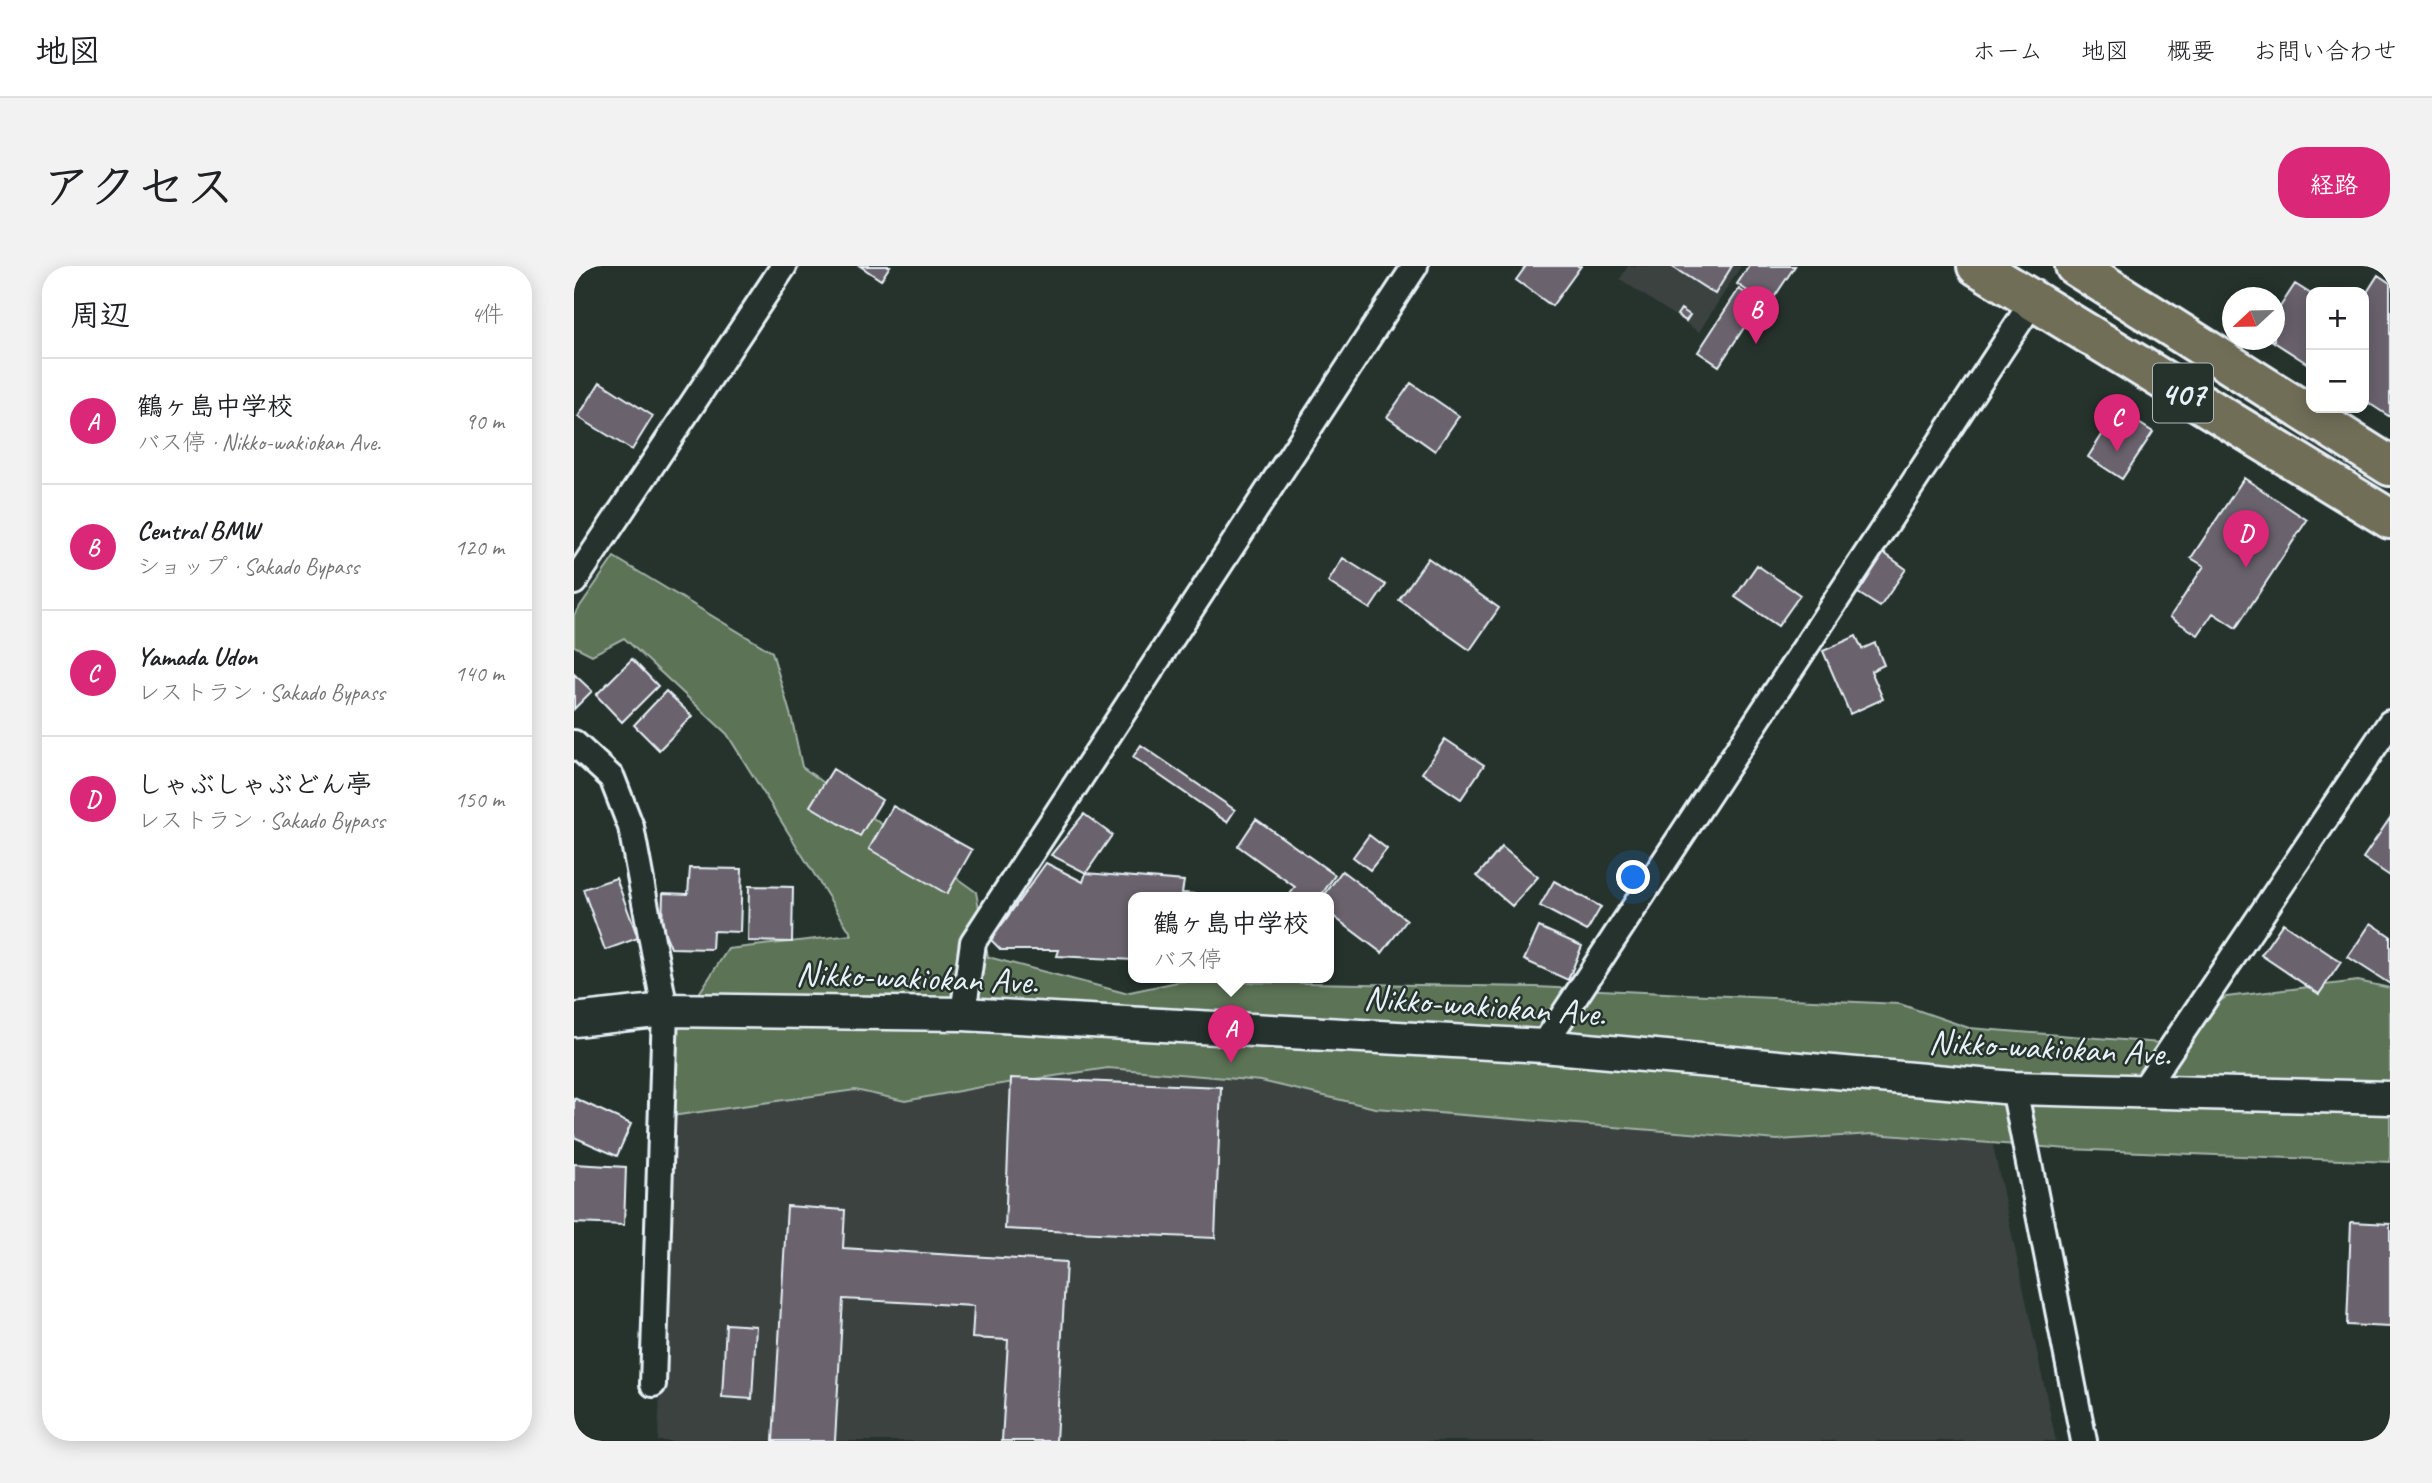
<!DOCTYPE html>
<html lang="ja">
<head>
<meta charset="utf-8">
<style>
	body { margin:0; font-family:Caveat,"Klee One",sans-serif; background:#f2f2f2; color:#202124 }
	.controls { position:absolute; right:21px; top:21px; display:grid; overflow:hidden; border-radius:14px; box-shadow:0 4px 18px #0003 }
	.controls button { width:63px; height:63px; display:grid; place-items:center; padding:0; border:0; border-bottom:2px solid #e0e0e0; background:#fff; color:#202124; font:35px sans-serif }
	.compass { position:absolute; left:1648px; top:21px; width:63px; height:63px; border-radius:50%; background:#fff; box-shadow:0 4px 18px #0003; rotate:248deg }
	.you { position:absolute; left:1060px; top:612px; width:24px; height:24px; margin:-18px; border:5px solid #fff; border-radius:50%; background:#1a73e8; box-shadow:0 0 0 10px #1a73e833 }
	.badge { display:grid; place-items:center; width:46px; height:46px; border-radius:50%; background:#db2777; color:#fff; font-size:23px; font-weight:700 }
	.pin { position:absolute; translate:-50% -58px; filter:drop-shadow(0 2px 4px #0008) }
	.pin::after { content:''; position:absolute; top:37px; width:24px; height:21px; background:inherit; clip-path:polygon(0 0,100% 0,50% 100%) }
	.popup { position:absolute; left:554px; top:626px; width:206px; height:91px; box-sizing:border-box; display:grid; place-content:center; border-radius:14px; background:#fff; filter:drop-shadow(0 2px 5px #0005); font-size:23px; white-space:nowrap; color:#757577 }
	.popup b { font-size:26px; color:#202124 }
	.popup::after { content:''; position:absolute; left:50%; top:100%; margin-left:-14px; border:14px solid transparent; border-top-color:#fff }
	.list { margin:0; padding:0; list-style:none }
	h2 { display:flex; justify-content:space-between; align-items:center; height:91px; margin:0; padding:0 28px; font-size:30px }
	h2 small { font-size:23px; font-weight:400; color:#757577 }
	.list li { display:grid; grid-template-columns:46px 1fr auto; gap:21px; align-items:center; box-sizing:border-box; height:126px; padding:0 28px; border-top:2px solid #e0e0e0 }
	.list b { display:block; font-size:26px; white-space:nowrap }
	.list p { margin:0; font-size:23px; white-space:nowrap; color:#757577 }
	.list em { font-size:23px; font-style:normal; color:#757577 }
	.map { position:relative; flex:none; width:1816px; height:1175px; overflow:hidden; border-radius:28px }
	header { display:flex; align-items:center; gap:42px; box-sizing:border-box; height:98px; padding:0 35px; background:#fff; border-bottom:2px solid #e0e0e0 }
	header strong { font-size:33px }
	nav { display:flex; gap:38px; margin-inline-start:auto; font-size:24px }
	.intro { display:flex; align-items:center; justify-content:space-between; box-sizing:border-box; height:168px; padding:0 42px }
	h1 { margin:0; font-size:49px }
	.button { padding:18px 32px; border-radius:28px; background:#db2777; color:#fff; font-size:24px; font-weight:700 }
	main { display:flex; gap:42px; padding:0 42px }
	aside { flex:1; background:#fff; border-radius:28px; box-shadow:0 4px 18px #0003 }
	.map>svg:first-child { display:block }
	.built { fill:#3a4240 }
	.green { fill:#5c7357; stroke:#a2b2a8; stroke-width:2 }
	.building { fill:#6a646e; stroke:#e8f1f8; stroke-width:2 }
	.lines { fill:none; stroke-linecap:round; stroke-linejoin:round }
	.minor-casing { stroke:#e8f1f8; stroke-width:30 }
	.tertiary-casing { stroke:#e8f1f8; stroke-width:37 }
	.trunk-casing { stroke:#e8f1f8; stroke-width:44 }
	.minor { stroke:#26332d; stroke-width:24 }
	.tertiary { stroke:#26332d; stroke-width:32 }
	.trunk { stroke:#716e59; stroke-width:38 }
	.labels { text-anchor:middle; stroke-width:5; stroke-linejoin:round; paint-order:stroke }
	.shield { fill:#26332d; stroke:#aeb8bb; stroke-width:2 }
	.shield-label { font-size:33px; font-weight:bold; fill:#e8f1f8 }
	.street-label { font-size:35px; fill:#e8f1f8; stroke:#26332d }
</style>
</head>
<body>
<header>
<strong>地図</strong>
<nav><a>ホーム</a><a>地図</a><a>概要</a><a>お問い合わせ</a></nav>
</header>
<div class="intro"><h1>アクセス</h1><a class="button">経路</a></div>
<main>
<aside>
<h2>周辺<small>4件</small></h2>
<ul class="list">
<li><span class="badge">A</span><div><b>鶴ヶ島中学校</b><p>バス停 · Nikko-wakiokan Ave.</p></div><em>90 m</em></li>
<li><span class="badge">B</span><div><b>Central BMW</b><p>ショップ · Sakado Bypass</p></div><em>120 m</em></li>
<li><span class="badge">C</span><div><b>Yamada Udon</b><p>レストラン · Sakado Bypass</p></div><em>140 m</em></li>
<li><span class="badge">D</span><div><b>しゃぶしゃぶどん亭</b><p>レストラン · Sakado Bypass</p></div><em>150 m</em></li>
</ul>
</aside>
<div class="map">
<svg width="1816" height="1175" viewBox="0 0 1816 1175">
	<rect width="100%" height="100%" fill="#26332d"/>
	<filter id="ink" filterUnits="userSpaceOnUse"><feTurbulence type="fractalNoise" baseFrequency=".0143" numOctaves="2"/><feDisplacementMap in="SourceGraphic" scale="14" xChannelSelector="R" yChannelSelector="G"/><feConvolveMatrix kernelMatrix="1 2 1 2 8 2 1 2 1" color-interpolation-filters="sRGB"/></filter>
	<g filter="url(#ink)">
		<!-- built -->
		<path class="built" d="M 1054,0 L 1167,0 L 1125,66 L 1046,13 Z
			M 100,755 L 1409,833 L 1482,1175 L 84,1175 Z"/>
		<!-- green -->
		<path class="green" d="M 40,291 L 198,386 L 218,454 L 228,501 L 402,626 L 414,691 L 551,727 L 608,715 L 962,721 L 1326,738 L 1395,762 L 1587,777 L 1652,731 L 1784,715 L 1816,722 L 1816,896 L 1494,883 L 1299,868 L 1204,874 L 801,842 L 687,815 L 534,802 L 407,821 L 331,835 L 281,824 L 90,851 L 83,754 L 124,729 L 154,683 L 278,669 L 153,468 L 50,372 L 18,389 L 0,380 L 0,349 Z"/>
		<!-- building -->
		<path class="building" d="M 286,0 L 316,0 L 307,14 Z
			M 952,0 L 1007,0 L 978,40 L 942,14 Z
			M 1097,0 L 1158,0 L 1141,28 Z
			M 1175,0 L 1221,0 L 1195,39 L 1163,18 Z
			M 1804,9 L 1816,17 L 1816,151 L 1790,134 L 1790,31 Z
			M 1721,18 L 1737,28 L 1737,100 L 1697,74 L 1700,74 L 1700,50 Z
			M 1165,23 L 1186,37 L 1145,100 L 1124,86 Z
			M 1107,43 L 1116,49 L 1112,55 L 1103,49 Z
			M 26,116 L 79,150 L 58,184 L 4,151 Z
			M 837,117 L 885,150 L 861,185 L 813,151 Z
			M 1544,144 L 1579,166 L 1548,213 L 1514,191 Z
			M 1670,212 L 1733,254 L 1662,362 L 1639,347 L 1624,369 L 1596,351 L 1630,300 L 1617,292 Z
			M 1310,287 L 1332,303 L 1306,341 L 1284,327 Z
			M 769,292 L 812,319 L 796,343 L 754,316 Z
			M 854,292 L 925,342 L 896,384 L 825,334 Z
			M 1183,299 L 1226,329 L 1204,360 L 1161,331 Z
			M 1282,370 L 1288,383 L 1301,377 L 1310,399 L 1297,405 L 1309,433 L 1276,448 L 1249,385 Z
			M 58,393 L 84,420 L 48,456 L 22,429 Z
			M 0,408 L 18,425 L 0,443 Z
			M 92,425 L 118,450 L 85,484 L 60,459 Z
			M 871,473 L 910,499 L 887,533 L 848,507 Z
			M 567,479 L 661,544 L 653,556 L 559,491 Z
			M 259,503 L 308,534 L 286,570 L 236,540 Z
			M 319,540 L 398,584 L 373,628 L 295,583 Z
			M 510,548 L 538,569 L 512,607 L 477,589 Z
			M 1816,552 L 1816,610 L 1789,592 Z
			M 682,553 L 761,609 L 746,631 L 714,631 L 721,621 L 664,580 Z
			M 795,569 L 813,583 L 796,604 L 779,591 Z
			M 928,581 L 964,611 L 938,640 L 903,610 Z
			M 472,597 L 509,616 L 512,607 L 610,615 L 608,627 L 659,631 L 559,631 L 559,694 L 483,690 L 485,684 L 427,684 L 417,674 Z
			M 116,602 L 168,603 L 166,666 L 139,665 L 138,683 L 97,682 L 88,660 L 89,627 L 114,628 Z
			M 768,605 L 833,654 L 808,687 L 755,647 L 755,631 L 749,631 Z
			M 42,612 L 64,672 L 31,684 L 9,623 Z
			M 980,615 L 1027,641 L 1013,665 L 966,640 Z
			M 175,620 L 219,621 L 218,676 L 174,675 Z
			M 1709,657 L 1767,696 L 1745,728 L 1687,689 Z
			M 1797,657 L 1816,670 L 1816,718 L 1774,691 Z
			M 965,661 L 1008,680 L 994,714 L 950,694 Z
			M 437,812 L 647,821 L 641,972 L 431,963 Z
			M 0,832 L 57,858 L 43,890 L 0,871 Z
			M 0,898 L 52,901 L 50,959 L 0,957 Z
			M 213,940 L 271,944 L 269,982 L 492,996 L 482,1175 L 428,1175 L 434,1074 L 398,1072 L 400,1040 L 269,1033 L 261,1175 L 199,1175 Z
			M 1777,956 L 1816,958 L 1816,1061 L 1773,1059 Z
			M 152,1058 L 182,1060 L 178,1133 L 148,1131 Z"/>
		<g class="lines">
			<!-- minor casing -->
			<g class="minor-casing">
				<path id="minor" d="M 0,316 L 210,0
					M 0,477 L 38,512 L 57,561 L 91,744 L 79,1118
					M 389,748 L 399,676 L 841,0
					M 969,780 L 1459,35
					M 1440,822 L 1510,1175
					M 1568,826 L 1816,457"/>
			</g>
			<!-- tertiary casing -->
			<g class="tertiary-casing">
				<path id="tertiary" d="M 0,754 L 91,744 L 389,748 L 969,780 L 1440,822 L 1816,832"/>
			</g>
			<!-- trunk casing -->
			<g class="trunk-casing">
				<path id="trunk" d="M 1403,0 L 1816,253
					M 1501,0 L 1816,200"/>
			</g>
			<!-- minor -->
			<use href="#minor" class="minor"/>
			<!-- tertiary -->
			<use href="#tertiary" class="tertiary"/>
			<!-- trunk -->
			<use href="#trunk" class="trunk"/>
		</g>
	</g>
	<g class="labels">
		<!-- shield labels -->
		<rect class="shield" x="1579" y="97.5" width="60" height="59" rx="5"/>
		<g class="shield-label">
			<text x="1609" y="139">407</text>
		</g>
		<!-- street labels -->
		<g class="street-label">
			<text transform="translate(343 711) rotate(2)" y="12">Nikko-wakiokan Ave.</text>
			<text transform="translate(911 739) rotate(4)" y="12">Nikko-wakiokan Ave.</text>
			<text transform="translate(1476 781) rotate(3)" y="12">Nikko-wakiokan Ave.</text>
		</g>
	</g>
</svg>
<div class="controls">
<button>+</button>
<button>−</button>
</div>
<svg class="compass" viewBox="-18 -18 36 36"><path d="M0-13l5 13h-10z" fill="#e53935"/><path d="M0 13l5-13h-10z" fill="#757577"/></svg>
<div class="you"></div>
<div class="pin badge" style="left:657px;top:797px">A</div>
<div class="popup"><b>鶴ヶ島中学校</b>バス停</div>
<div class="pin badge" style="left:1182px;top:78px">B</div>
<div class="pin badge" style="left:1543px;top:186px">C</div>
<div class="pin badge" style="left:1672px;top:302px">D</div>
</div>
</main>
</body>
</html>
